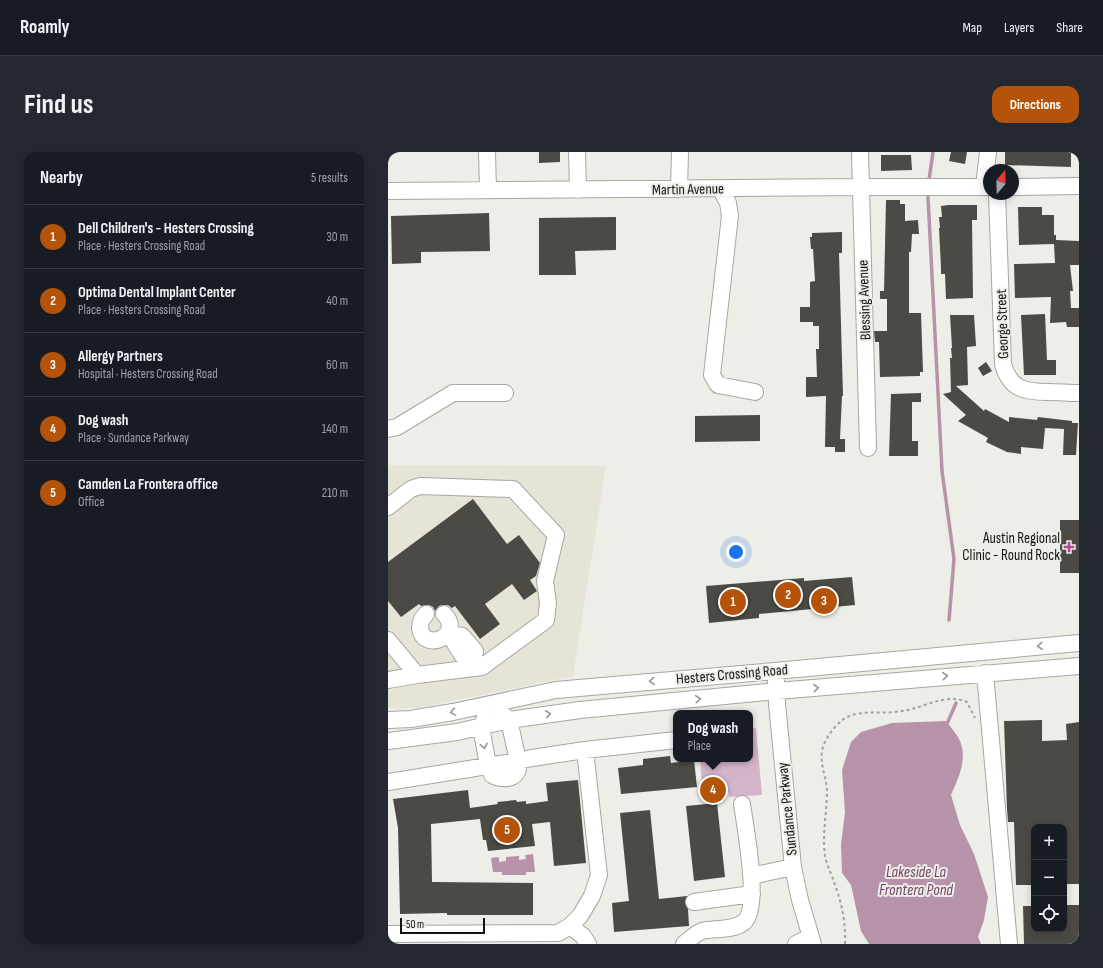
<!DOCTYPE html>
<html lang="en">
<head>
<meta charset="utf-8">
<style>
	body { margin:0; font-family:"Sofia Sans Condensed",sans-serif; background:#242831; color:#f1f3f6 }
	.controls { position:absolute; right:12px; bottom:12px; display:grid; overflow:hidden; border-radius:8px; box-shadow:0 2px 10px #0003 }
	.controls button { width:36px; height:36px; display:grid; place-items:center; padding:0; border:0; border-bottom:1px solid #363941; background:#171b24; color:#f1f3f6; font:20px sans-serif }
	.compass { position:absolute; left:595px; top:12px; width:36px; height:36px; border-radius:50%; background:#171b24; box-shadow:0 2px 10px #0003; rotate:19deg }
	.scale { position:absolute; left:12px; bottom:10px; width:85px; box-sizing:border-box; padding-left:4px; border:2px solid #131311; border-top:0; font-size:11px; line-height:14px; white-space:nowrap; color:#131311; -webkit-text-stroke:3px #eeeee8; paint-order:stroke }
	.you { position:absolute; left:348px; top:400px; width:14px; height:14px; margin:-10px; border:3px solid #fff; border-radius:50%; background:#1a73e8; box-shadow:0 0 0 6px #1a73e833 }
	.badge { display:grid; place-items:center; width:26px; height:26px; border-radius:50%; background:#b45309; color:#fff; font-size:13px; font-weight:700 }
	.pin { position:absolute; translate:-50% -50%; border:2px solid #fff; box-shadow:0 1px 4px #0006 }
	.popup { position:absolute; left:285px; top:558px; width:80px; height:52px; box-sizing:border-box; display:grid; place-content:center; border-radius:8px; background:#171b24; filter:drop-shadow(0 1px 3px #0005); font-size:13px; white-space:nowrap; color:#9ea1a6 }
	.popup b { font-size:15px; color:#f1f3f6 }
	.popup::after { content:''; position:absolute; left:50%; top:100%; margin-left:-8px; border:8px solid transparent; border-top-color:#171b24 }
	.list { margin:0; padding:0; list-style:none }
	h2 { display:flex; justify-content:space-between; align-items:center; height:52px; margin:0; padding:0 16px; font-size:17px }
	h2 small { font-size:13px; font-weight:400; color:#9ea1a6 }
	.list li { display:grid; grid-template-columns:26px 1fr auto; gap:12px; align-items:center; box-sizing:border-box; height:64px; padding:0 16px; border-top:1px solid #363941 }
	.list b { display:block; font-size:15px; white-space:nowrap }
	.list p { margin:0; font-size:13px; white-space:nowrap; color:#9ea1a6 }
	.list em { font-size:13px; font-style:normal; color:#9ea1a6 }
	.icon { flex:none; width:22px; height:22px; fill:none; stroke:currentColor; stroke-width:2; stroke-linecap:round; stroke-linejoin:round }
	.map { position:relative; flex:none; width:691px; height:792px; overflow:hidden; border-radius:12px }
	header { display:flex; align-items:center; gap:24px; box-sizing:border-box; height:56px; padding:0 20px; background:#171b24; border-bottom:1px solid #363941 }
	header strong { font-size:19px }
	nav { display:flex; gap:22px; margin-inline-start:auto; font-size:14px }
	.intro { display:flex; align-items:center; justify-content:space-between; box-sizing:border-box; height:96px; padding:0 24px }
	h1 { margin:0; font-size:28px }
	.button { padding:10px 18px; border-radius:12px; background:#b45309; color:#fff; font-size:14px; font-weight:700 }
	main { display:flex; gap:24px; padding:0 24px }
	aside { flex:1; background:#171b24; border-radius:12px; box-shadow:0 2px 10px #0003 }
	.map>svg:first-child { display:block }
	.built { fill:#e6e4d7 }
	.green { fill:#d4b4c9 }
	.water { fill:#b793aa }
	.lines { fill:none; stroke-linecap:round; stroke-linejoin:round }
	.stream { stroke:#b793aa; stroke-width:3.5 }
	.building { fill:#4b4a45 }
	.minor-casing { stroke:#a7a7a1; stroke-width:18 }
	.path { stroke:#a2a29d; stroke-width:2; stroke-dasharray:3 3; stroke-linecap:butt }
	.minor { stroke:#fff; stroke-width:16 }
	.oneway { stroke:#959594 }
	.poi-dot { fill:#b9439a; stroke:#eeeee8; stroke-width:1.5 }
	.labels { text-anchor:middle; stroke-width:4; stroke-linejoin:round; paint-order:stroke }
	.street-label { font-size:15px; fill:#131311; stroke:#eeeee8 }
	.poi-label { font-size:15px; fill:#131311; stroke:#eeeee8; text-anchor:end }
	.water-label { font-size:16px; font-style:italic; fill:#744264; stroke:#eeeee8 }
</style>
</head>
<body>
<header>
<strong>Roamly</strong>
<nav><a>Map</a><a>Layers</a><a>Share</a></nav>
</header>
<div class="intro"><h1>Find us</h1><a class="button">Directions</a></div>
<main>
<aside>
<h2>Nearby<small>5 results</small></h2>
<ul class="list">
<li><span class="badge">1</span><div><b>Dell Children's - Hesters Crossing</b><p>Place · Hesters Crossing Road</p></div><em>30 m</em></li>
<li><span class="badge">2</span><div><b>Optima Dental Implant Center</b><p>Place · Hesters Crossing Road</p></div><em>40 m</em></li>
<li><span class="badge">3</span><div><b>Allergy Partners</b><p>Hospital · Hesters Crossing Road</p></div><em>60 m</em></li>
<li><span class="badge">4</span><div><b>Dog wash</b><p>Place · Sundance Parkway</p></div><em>140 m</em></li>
<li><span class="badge">5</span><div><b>Camden La Frontera office</b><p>Office</p></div><em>210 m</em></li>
</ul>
</aside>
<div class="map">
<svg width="691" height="792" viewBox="0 0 691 792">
	<rect width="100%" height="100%" fill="#eeeee8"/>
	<!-- built -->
	<path class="built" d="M 0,313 L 218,314 L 185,524 L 30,556 L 0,556 Z"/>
	<!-- green -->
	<path class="green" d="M 362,576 L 368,576 L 374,643 L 341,645 L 339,631 L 314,633 L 312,607 L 362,607 Z"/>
	<!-- water -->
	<path class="water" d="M 558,569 C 562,574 566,579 570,585 C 581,604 571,625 563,643 L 572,673 L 586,702 L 600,745 L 596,768 L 590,785 L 593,792 L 481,792 L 473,779 L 463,733 L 454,721 L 453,693 L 457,660 L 454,618 L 463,590 L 473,580 L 504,571 Z
		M 145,702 L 147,720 L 138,720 L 138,723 L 114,723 L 114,720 L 105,720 L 103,706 L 111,705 L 111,710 L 118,709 L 118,705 L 131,704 L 131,708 L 138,707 L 137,703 Z"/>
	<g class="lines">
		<!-- stream -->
		<path class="stream" d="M 541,28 L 545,0
			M 540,45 L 554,319 L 566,407 L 561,468
			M 558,574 L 568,551"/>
	</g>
	<!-- building -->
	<path class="building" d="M 151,0 L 172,0 L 172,10 L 151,11 Z
		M 563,0 L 579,0 L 577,12 L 561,9 Z
		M 617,0 L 683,0 L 683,15 L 617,13 Z
		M 493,3 L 523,3 L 524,18 L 493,19 Z
		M 498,48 L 512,48 L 512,52 L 517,52 L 517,69 L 530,68 L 531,82 L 524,82 L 523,100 L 521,100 L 521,161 L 533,161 L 535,220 L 532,220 L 532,224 L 492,225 L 491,190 L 487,190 L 486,179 L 499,179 L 499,147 L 492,147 L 492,139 L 496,139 Z
		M 561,53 L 589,53 L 589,68 L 584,68 L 585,146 L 558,147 L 557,122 L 553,122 L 553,116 L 551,76 L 552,76 L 551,65 L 554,65 L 553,54 Z
		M 630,55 L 654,55 L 654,63 L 666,63 L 666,83 L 668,83 L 668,88 L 691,89 L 691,113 L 682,113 L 685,139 L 682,139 L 683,156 L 691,156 L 691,175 L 679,175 L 678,170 L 662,171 L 663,145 L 627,146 L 626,112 L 667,111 L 666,92 L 631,93 Z
		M 101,61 L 102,99 L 33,100 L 33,111 L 4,112 L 3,64 Z
		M 228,65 L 228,98 L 187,99 L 188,123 L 151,123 L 151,66 Z
		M 454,80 L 454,101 L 451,101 L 455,244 L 454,244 L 452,287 L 457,287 L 457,300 L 447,300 L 447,295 L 437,295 L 438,244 L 418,245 L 418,225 L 429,225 L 428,197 L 431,197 L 431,174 L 425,174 L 425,170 L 412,170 L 412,155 L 422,155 L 422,130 L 427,129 L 425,97 L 423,97 L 422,85 L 424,85 L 424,81 Z
		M 657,162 L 659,208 L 668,208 L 668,223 L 636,223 L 633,163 Z
		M 562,163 L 586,163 L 588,194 L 579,195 L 580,233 L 568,234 L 596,259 L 597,257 L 621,270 L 621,265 L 649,268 L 650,265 L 684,269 L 684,271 L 690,271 L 688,303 L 675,303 L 676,277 L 657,276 L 655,297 L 633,295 L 633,302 L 619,300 L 598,290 L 600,286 L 570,269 L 578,263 L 555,242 L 563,240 L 562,206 L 564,206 L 563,196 L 564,196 Z
		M 598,210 L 604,219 L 595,224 L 590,216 Z
		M 533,241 L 533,250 L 524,250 L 524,289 L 530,289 L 530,304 L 501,304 L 503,242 Z
		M 372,263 L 372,289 L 307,290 L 307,264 Z
		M 85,347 L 119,392 L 131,383 L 152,411 L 148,424 L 142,428 L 149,439 L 136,448 L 124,432 L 97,452 L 112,472 L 92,487 L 67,454 L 64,456 L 60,453 L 55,453 L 51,454 L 47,459 L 45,455 L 41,453 L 33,454 L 31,452 L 13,465 L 0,449 L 0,410 Z
		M 672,368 L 691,368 L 691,421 L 672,421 Z
		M 464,425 L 467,453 L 371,462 L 371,466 L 321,471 L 318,434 L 416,426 L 416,429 Z
		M 654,568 L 654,589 L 679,588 L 678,572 L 691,570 L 691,732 L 676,732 L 676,675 L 646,675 L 646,733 L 628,733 L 626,670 L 620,670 L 619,657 L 616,569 Z
		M 282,604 L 283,611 L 306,608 L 309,635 L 233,642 L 230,616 L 255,613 L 255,607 Z
		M 190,628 L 198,711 L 166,714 L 162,670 L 144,672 L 147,694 L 100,699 L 98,688 L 95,688 L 92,667 L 43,672 L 44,730 L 145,731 L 145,763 L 59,763 L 59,761 L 12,762 L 10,676 L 5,647 L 80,638 L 82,656 L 110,652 L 109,650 L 128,648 L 129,650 L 138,649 L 138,652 L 160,649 L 158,631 Z
		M 321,633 L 329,633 L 330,642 L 321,642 Z
		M 329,651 L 337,725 L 306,729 L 298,654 Z
		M 262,658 L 271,747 L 299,744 L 297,751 L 300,757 L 301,774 L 226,780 L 224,751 L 241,749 L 232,661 Z
		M 676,753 L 691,753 L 691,792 L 636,792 L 635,754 L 646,754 L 646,777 L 676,777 Z"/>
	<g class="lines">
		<!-- minor casing -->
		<g class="minor-casing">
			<path id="minor" d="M 99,0 L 100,38
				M 189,0 L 190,38
				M 472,0 L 480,296
				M 596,35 L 600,0
				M 625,35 L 691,34
				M 332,36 L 340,51 L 342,64 L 324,223 L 330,233 L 367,240
				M 291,37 L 292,0
				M 0,39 L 473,35 L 601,35
				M 609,42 L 615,212 C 622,237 636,240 660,240 C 670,240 681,241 691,241
				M 0,277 L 9,275 L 65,241 L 117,241
				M 0,355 L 23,337 L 32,334 L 125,337 L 168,383 L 157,429 L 160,451 L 158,468 L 94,515 L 29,523 L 0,488
				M 38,462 C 34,466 32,470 32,476 C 35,501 77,484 56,462
				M 85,507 L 87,499 L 74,484 L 67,483 L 66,490 L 74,503 L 85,507 L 94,515
				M 597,521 L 621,792
				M 0,528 L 29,523
				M 388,529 L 389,552 L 405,715 L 412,748 L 425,792
				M 98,564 L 93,575 L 100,613 L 104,623 C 117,629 133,627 130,609 L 144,606 L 197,598
				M 0,568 L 23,567 L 65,560 L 168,538 L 387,519 L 691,491
				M 0,589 L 69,580 L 121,568 L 192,558 L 389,539 L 691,514
				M 0,630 L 130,609 L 121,568 L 113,561
				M 363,724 L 405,715
				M 306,750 L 364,742
				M 182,774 L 195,784 L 200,792
				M 0,782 L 170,781 L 182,774 L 192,764 L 204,744 L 211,723 L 197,598 L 288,588
				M 296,792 C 301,788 308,781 314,779 C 325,776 346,779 356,770 C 373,756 357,674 354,652
				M 408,792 L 422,785"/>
		</g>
		<!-- path -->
		<path class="path" d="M 457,792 C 458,772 454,752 447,733 C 444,723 439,714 437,704 C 434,682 439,660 439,638 C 438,624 432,613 434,599 C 436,588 445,576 453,569 C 468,557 488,562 506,560 C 512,559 518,559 524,557 C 542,552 560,542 579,550 L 587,566"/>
		<!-- minor -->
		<use href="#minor" class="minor"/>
	</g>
	<!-- one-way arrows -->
	<defs><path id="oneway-chevron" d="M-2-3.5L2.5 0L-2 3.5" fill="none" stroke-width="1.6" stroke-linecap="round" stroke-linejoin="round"/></defs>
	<g class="oneway">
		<use href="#oneway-chevron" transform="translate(652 494) rotate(175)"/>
		<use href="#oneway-chevron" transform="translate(557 524) rotate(-5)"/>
		<use href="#oneway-chevron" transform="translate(264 529) rotate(175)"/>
		<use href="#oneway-chevron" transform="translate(428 536) rotate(-5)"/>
		<use href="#oneway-chevron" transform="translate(310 547) rotate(-6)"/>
		<use href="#oneway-chevron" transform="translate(65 560) rotate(170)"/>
		<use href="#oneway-chevron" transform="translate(160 562) rotate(-8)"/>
		<use href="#oneway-chevron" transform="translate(96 594) rotate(80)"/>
	</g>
	<!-- markers -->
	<path class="poi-dot" d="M679 389h4v4h4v4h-4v4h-4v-4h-4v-4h4z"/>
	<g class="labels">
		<!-- street labels -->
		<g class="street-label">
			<text transform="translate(300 37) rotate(-1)" y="5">Martin Avenue</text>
			<text transform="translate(476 148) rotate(-92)" y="5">Blessing Avenue</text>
			<text transform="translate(614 172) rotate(-92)" y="5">George Street</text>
			<text transform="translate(344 522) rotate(-5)" y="5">Hesters Crossing Road</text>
			<text transform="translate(399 657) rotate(-96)" y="5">Sundance Parkway</text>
		</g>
		<!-- poi labels -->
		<g class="poi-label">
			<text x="672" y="391">Austin Regional<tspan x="672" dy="17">Clinic - Round Rock</tspan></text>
		</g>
		<!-- water labels -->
		<g class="water-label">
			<text x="528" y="725">Lakeside La<tspan x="528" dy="18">Frontera Pond</tspan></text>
		</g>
	</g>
</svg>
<div class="controls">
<button>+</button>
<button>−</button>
<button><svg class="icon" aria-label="locate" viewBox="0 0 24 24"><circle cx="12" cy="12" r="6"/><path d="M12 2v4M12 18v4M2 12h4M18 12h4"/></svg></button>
</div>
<svg class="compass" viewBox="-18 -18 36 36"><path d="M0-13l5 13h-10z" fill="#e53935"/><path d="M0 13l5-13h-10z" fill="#9ea1a6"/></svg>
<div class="scale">50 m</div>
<div class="you"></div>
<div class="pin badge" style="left:345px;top:450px">1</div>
<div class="pin badge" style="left:400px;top:443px">2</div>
<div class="pin badge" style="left:436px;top:449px">3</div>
<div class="pin badge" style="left:325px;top:638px">4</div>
<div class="popup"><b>Dog wash</b>Place</div>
<div class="pin badge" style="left:119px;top:678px">5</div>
</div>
</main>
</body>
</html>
